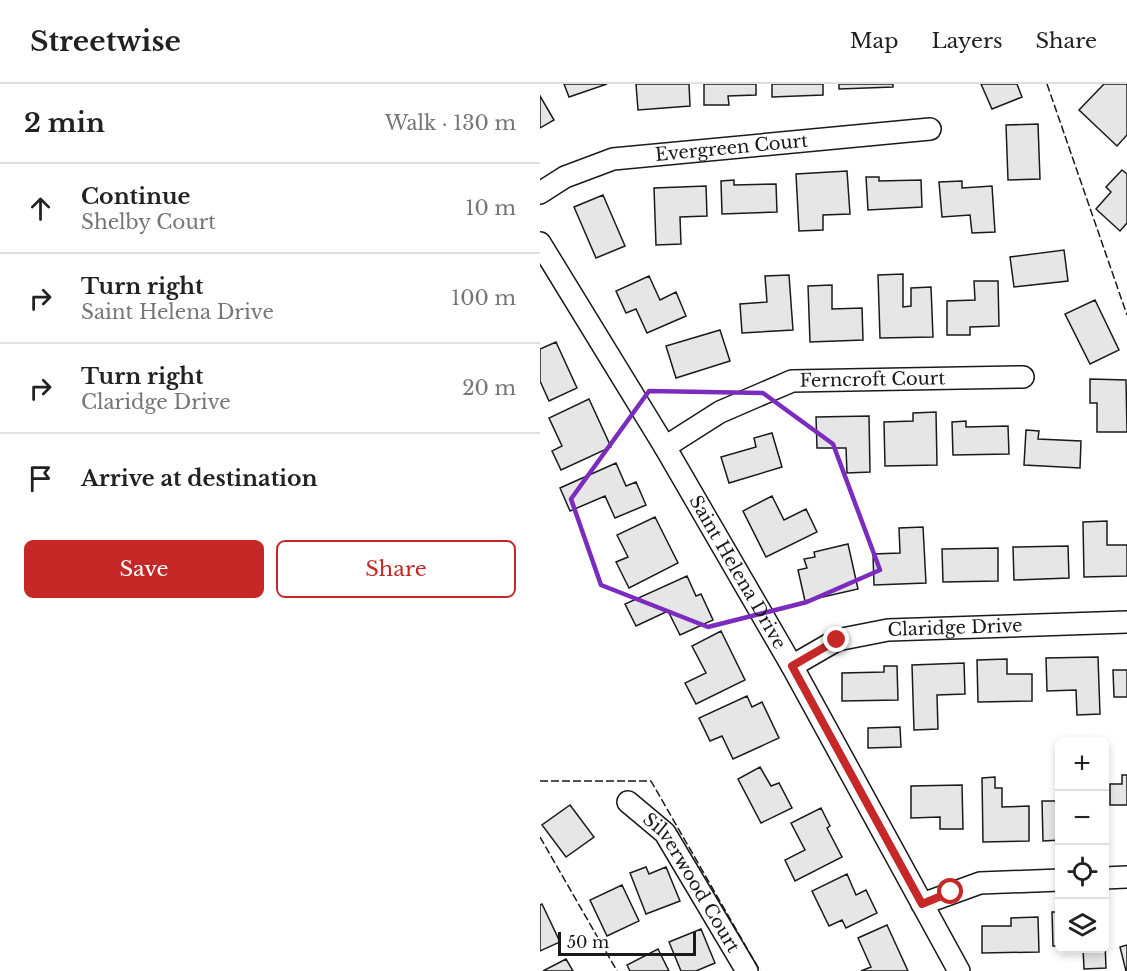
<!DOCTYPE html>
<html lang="en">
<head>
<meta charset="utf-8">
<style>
	body { margin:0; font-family:"Libre Baskerville",serif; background:#f6f6f6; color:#222 }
	.controls { position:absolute; right:18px; bottom:18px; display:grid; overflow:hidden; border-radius:9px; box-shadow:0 3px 9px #0003 }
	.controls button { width:54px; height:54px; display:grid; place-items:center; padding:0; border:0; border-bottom:2px solid #e0e0e0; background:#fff; color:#222; font:30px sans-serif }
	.scale { position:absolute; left:18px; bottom:15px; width:138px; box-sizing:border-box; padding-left:6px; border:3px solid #1a1a1a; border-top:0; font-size:16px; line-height:21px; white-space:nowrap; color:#1a1a1a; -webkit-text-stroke:4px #fff; paint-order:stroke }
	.stop { position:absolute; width:18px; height:18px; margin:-14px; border:4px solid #c62828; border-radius:50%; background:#fff }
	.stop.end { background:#c62828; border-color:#fff; box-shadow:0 2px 6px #0008 }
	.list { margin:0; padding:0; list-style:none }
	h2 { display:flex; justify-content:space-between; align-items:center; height:78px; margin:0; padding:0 24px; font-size:26px }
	h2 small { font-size:20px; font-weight:400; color:#767676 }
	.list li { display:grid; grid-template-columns:39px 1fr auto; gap:18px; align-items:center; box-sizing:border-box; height:90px; padding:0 24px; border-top:2px solid #e0e0e0 }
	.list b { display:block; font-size:22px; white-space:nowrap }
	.list p { margin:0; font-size:20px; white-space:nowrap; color:#767676 }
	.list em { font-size:20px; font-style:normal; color:#767676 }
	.actions { display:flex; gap:12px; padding:18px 24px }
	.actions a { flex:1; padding:14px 0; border:2px solid #c62828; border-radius:9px; text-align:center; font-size:21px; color:#c62828 }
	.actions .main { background:#c62828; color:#fff }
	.icon { flex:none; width:33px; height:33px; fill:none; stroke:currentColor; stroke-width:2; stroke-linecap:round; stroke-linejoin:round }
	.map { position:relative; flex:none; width:587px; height:887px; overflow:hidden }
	header { display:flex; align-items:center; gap:36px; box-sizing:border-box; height:84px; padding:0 30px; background:#fff; border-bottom:2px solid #e0e0e0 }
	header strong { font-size:28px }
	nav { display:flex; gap:33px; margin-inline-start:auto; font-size:21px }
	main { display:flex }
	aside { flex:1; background:#fff }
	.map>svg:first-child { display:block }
	.building { fill:#e6e6e6; stroke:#1a1a1a; stroke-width:1.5 }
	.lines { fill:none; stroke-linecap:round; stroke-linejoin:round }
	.minor-casing { stroke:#1a1a1a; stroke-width:24 }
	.minor { stroke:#fff; stroke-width:21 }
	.fence { stroke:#1a1a1a; stroke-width:1.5; stroke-dasharray:8 3; stroke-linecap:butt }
	.route { stroke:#c62828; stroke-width:8 }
	.marked { fill:none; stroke:#7b2cbf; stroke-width:4.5; stroke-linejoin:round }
	.labels { text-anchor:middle; stroke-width:4.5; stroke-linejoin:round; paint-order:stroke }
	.street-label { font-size:18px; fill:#1a1a1a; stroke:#fff }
</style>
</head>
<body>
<header>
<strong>Streetwise</strong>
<nav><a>Map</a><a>Layers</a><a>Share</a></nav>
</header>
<main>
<aside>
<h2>2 min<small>Walk · 130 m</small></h2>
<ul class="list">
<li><svg class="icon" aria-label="ahead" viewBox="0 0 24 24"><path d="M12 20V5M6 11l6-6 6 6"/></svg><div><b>Continue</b><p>Shelby Court</p></div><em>10 m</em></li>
<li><svg class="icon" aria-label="right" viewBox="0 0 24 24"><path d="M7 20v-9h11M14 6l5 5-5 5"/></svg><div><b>Turn right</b><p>Saint Helena Drive</p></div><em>100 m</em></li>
<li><svg class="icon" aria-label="right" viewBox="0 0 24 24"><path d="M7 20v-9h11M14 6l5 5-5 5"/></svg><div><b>Turn right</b><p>Claridge Drive</p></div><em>20 m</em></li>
<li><svg class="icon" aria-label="arrive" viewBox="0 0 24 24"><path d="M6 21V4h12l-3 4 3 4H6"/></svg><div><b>Arrive at destination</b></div></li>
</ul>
<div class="actions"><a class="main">Save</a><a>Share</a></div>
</aside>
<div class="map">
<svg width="587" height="887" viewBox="0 0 587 887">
	<rect width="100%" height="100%" fill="#fff"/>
	<!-- building -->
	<path class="building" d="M 24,0 L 67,0 L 29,13 Z
		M 96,0 L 149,0 L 150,22 L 98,26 Z
		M 164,0 L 216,0 L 216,11 L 188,12 L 189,21 L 164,21 Z
		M 232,0 L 283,0 L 283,11 L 232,13 Z
		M 299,0 L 353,0 L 353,3 L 299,5 Z
		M 441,0 L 477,0 L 482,13 L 452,25 Z
		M 564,0 L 587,0 L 587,51 L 577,62 L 539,26 Z
		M 0,12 L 14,36 L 0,44 Z
		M 498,40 L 500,95 L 468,96 L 466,41 Z
		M 582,86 L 587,90 L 587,139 L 580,147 L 556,125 L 571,108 L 566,103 Z
		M 307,87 L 310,130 L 283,131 L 283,146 L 259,147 L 256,90 Z
		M 326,93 L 339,93 L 339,97 L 381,96 L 382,123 L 328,126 Z
		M 194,96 L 194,101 L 236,100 L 237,128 L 182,130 L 181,97 Z
		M 422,97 L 422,104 L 452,102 L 455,148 L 432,149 L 430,131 L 402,133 L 399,98 Z
		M 166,102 L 167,132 L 140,133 L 141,160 L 116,161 L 114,104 Z
		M 63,111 L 85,162 L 56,174 L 34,123 Z
		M 524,166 L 528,197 L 474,203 L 470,173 Z
		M 363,190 L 363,223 L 371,222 L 371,204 L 391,203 L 393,253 L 340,254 L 338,191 Z
		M 249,191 L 253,246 L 202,249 L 200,220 L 227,218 L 225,192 Z
		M 109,192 L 120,216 L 136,208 L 146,232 L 107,249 L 96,225 L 86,229 L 76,207 Z
		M 434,197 L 458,197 L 459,242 L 430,243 L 430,251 L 407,251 L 407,217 L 435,216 Z
		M 292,201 L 292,225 L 322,224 L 323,256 L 270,258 L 268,202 Z
		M 555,216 L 579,266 L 550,280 L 525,230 Z
		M 180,246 L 190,277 L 136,294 L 126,262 Z
		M 16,258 L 37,304 L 9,317 L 0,297 L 0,265 Z
		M 550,295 L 586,296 L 587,348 L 557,348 L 557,319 L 550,319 Z
		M 49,315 L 71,363 L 21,386 L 12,367 L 22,362 L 9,334 Z
		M 396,328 L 397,381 L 345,382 L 344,338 L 373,337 L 373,329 Z
		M 329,332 L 330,388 L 307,389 L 306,364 L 277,364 L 276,333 Z
		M 426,337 L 426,343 L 468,342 L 469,370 L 413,371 L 412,338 Z
		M 486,346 L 499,347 L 498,355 L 541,357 L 540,384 L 484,381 Z
		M 232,349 L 242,383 L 189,399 L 181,373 L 216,363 L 214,354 Z
		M 76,379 L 86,402 L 96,398 L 106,421 L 75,434 L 65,412 L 30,427 L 20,404 Z
		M 232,412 L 244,436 L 266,425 L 277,448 L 226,473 L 203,427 Z
		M 115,433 L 138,479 L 89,504 L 76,478 L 88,473 L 77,451 Z
		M 567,437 L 567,461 L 587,461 L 587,492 L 544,493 L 543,438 Z
		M 383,443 L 386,499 L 334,501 L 333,470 L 360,469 L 359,444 Z
		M 308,460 L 318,505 L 265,517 L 258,486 L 267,484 L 264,475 L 275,473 L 274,468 Z
		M 528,462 L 529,494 L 474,496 L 473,463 Z
		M 458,464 L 458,497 L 403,498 L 402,465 Z
		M 147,492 L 156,512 L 161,510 L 173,536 L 140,551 L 128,527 L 96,542 L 85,520 Z
		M 181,547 L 205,596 L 156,620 L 145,599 L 166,589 L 152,562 Z
		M 558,573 L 560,630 L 537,631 L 536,606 L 507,607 L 506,574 Z
		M 467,575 L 467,590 L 492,590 L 492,617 L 438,618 L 437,576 Z
		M 424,579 L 425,610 L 397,611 L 398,645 L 374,646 L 372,581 Z
		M 344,582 L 357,582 L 358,616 L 302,617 L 302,589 L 344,588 Z
		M 573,586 L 587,586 L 587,613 L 574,613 Z
		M 207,612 L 212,623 L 222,618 L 239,654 L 193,675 L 182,652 L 170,657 L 159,634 Z
		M 360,643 L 361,663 L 328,664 L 328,644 Z
		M 220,683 L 231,702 L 239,699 L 252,724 L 221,739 L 198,695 Z
		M 582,691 L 587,691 L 587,721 L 570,721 L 570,700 L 582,700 Z
		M 455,693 L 455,704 L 462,704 L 462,723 L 489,722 L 489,757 L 443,758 L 442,694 Z
		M 422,701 L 423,745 L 400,745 L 400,733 L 371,734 L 371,702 Z
		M 502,717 L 520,717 L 520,756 L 503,757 Z
		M 30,721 L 54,753 L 26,773 L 2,741 Z
		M 281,724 L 290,742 L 287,744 L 302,773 L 255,797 L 245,776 L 265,766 L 251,739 Z
		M 106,783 L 109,790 L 126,783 L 140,817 L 106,830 L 90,789 Z
		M 307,790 L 316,811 L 326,806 L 337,829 L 306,844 L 302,836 L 289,842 L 272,807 Z
		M 82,801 L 99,837 L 67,852 L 50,816 Z
		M 2,820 L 20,858 L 0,867 L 0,821 Z
		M 512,828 L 520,828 L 520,862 L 513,862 Z
		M 498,833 L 499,868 L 442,869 L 442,842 L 471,842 L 471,834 Z
		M 564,834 L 566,884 L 544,885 L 543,864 L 564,864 Z
		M 347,841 L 368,887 L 321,887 L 331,883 L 318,854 Z
		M 161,845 L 175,879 L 156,887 L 141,887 L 129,858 Z
		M 587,861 L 587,887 L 586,887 L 580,863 Z
		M 118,865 L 129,887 L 90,887 L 87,881 Z
		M 26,875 L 33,887 L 3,887 Z"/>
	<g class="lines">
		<!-- minor casing -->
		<g class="minor-casing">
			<g id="minor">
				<path id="s1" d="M 0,109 L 25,93 L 73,75 L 390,45"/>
				<path id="s2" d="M 0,159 L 125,363 L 252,582 L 419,887"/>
				<path id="s3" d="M 125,363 L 180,328 L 252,297 L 483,293"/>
				<path id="s4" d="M 252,582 L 297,556 L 348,546 L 587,538"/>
				<path id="s5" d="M 88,718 L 125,749 L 207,887"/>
				<path d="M 564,794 L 587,793"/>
				<path d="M 382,820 L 440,799 L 520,796"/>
			</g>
		</g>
		<!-- minor -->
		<use href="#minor" class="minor"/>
		<!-- fence -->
		<path class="fence" d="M 507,0 L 587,231
			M 0,697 L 111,697 L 220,887
			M 0,753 L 77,887"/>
	</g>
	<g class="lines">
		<!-- route -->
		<path class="route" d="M 297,556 L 252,582 L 382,820 L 411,808"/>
	</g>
	<!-- marked area -->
	<path class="marked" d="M 109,307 L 223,309 L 293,360 L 340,486 L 267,518 L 168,543 L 61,501 L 31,415 Z"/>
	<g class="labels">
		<!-- street labels -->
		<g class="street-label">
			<text dy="6" stroke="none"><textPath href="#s1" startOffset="200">Evergreen Court</textPath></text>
			<text dy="6" stroke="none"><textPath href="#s3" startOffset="224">Ferncroft Court</textPath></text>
			<text dy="6" stroke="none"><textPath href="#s2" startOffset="384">Saint Helena Drive</textPath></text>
			<text dy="6" stroke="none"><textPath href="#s4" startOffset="171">Claridge Drive</textPath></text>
			<text dy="6" stroke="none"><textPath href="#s5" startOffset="104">Silverwood Court</textPath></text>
		</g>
	</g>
</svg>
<div class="controls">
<button>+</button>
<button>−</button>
<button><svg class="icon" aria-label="locate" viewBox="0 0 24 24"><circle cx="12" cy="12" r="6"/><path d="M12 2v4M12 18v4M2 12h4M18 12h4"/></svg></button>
<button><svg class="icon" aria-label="layers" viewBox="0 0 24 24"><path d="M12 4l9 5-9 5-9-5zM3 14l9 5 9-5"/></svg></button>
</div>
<div class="scale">50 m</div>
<div class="stop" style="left:411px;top:808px"></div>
<div class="stop end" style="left:297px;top:556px"></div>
</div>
</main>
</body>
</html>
